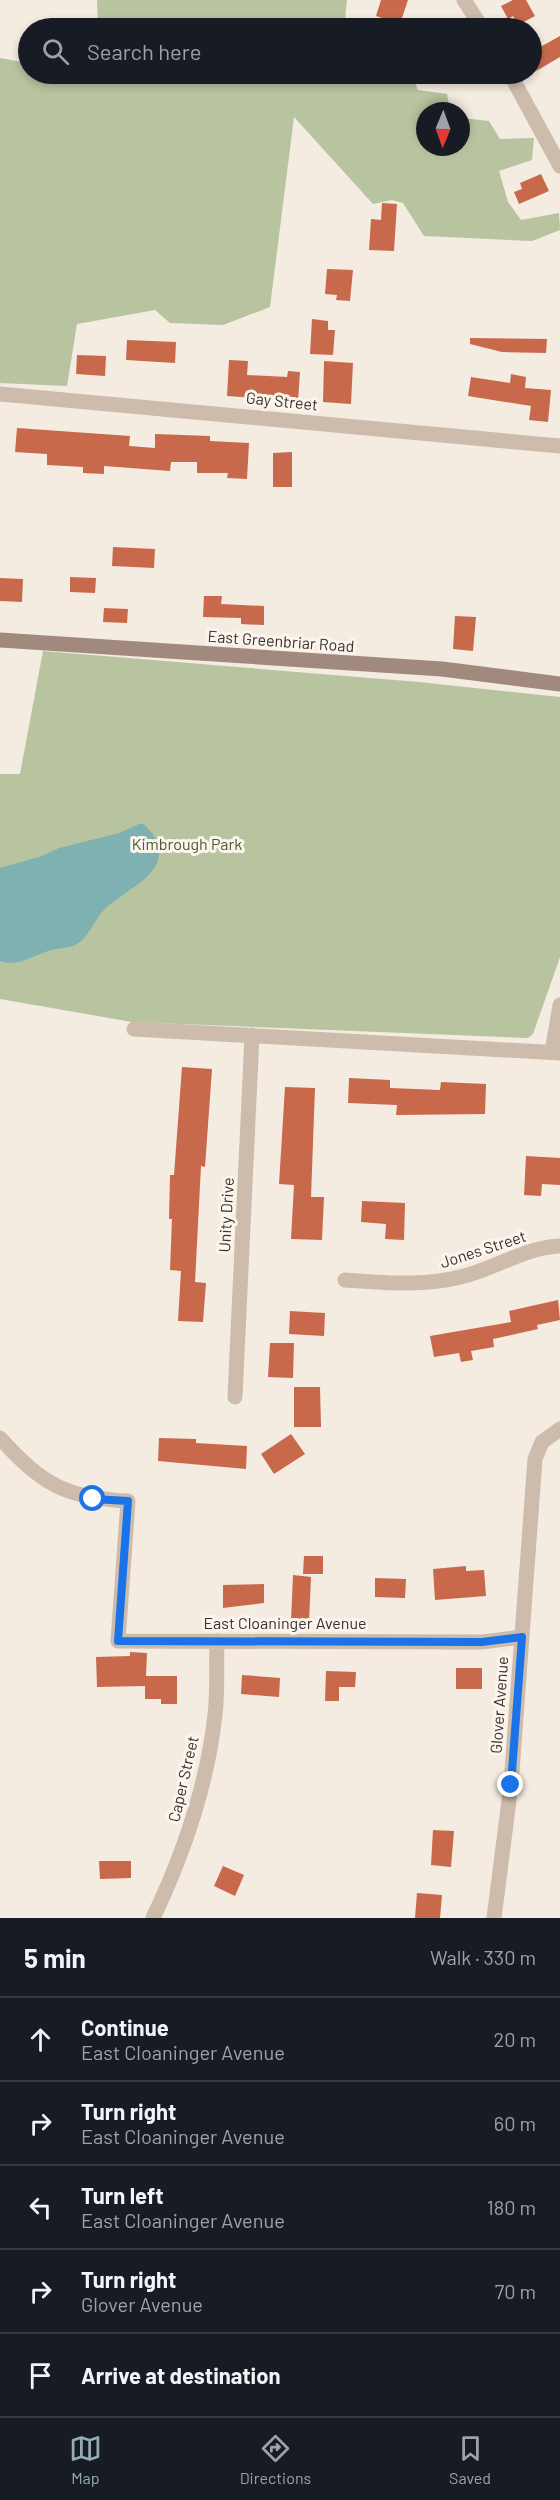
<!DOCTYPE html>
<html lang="en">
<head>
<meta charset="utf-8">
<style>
	body { margin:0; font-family:Barlow,sans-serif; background:#20242c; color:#f1f3f6 }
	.compass { position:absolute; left:416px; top:102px; width:54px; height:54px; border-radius:50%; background:#171b24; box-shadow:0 3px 9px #0003; rotate:181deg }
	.stop { position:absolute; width:18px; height:18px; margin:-14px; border:4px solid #1a73e8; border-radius:50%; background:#fff }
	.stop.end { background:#1a73e8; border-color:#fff; box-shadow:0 2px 6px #0008 }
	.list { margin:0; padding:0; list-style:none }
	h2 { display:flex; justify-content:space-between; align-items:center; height:78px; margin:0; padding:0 24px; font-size:26px }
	h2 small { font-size:20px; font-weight:400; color:#9ea1a6 }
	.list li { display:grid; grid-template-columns:39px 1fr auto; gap:18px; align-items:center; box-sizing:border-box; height:84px; padding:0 24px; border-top:2px solid #363941 }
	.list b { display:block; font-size:22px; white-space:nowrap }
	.list p { margin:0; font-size:20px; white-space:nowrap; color:#9ea1a6 }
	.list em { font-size:20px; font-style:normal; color:#9ea1a6 }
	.icon { flex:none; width:33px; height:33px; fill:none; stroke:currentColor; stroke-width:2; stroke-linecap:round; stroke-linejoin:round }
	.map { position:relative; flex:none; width:560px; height:1918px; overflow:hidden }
	.search { position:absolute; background:#171b24; box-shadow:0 3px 9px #0003; left:18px; right:18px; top:18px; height:66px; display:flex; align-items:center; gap:15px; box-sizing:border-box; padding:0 21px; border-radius:33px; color:#9ea1a6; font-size:22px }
	.sheet { height:498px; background:#171b24 }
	nav { display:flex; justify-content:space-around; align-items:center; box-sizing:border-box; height:84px; border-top:2px solid #363941; background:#171b24; font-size:16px; color:#9ea1a6 }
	nav a { display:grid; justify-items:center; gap:3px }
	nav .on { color:#92aeb2 }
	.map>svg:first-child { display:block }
	.green { fill:#b8c4a0 }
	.water { fill:#7fb0b2 }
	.building { fill:#c8694b }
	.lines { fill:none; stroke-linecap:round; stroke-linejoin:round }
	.street { stroke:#cdbbac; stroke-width:15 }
	.secondary { stroke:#a18a7d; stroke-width:15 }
	.route { stroke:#1a73e8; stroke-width:8 }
	.labels { text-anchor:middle; stroke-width:6; stroke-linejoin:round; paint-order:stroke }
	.street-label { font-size:16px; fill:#3b302b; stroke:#fbf5ee }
	.park-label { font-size:16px; fill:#4a5a2e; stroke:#fbf5ee }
</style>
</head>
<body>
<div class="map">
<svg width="560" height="1918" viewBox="0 0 560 1918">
	<rect width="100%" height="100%" fill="#f4ebe1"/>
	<!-- green -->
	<path class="green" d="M 97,0 L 347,0 L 345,20 L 349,28 L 98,28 Z
		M 0,58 L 28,63 L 28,74 L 411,74 L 418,90 L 447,94 L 450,111 L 425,111 L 425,147 L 461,147 L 461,118 L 489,121 L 500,139 L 534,138 L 532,160 L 499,171 L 508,202 L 521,220 L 559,213 L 560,230 L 532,241 L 424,236 L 403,203 L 392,200 L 373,204 L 294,117 L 270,307 L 223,325 L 170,323 L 155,310 L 77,324 L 67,386 L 0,383 Z
		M 43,651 L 419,682 L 560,697 L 560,957 L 533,1034 L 528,1038 L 132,1022 L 0,999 L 0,774 L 20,774 Z"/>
	<!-- water -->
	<path class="water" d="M 139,824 L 144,824 C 154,836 163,842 158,860 C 151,882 119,894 104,910 C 93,921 90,937 75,945 C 69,948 59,948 52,950 C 34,954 19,968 0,961 L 0,868 L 42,856 L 59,848 L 119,833 Z"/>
	<!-- building -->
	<path class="building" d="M 381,0 L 408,0 L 400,24 L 376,16 Z
		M 513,0 L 526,0 L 535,16 L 518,25 L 513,16 L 508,19 L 501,6 Z
		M 560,36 L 560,57 L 531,74 L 531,52 Z
		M 541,174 L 549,191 L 519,204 L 514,192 L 522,189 L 520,183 Z
		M 382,203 L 397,204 L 394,251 L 369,250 L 371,219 L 381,220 Z
		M 327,269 L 353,270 L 350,301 L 336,300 L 337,295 L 325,294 Z
		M 312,319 L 328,321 L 328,330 L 335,330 L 333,355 L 310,354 Z
		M 470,338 L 547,339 L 546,353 L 502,352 L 470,344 Z
		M 127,340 L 176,342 L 175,363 L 126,360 Z
		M 77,355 L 106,356 L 105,376 L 76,374 Z
		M 229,360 L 248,361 L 247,375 L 287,377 L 288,371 L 300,372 L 298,401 L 227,396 Z
		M 324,361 L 353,363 L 351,404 L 323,402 Z
		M 511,374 L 526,377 L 525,388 L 551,390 L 548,422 L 529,420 L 531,406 L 468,396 L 471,377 L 510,383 Z
		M 17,428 L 130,436 L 129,446 L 155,448 L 155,434 L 210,436 L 210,441 L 249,443 L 247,479 L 227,478 L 228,473 L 197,473 L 197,462 L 171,462 L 170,471 L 104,466 L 104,474 L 83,473 L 83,467 L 47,465 L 47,454 L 15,452 Z
		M 292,452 L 292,487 L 273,487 L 273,453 Z
		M 113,547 L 155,549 L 154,568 L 112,566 Z
		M 70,577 L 96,578 L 95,593 L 70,592 Z
		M 0,578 L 23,579 L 22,602 L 0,601 Z
		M 204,596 L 222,596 L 221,604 L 264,606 L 264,625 L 241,624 L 241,618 L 203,617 Z
		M 104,608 L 128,609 L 127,623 L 103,622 Z
		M 455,616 L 476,617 L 473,651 L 453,649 Z
		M 182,1067 L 212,1069 L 205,1167 L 201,1166 L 195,1282 L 206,1283 L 203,1322 L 178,1321 L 181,1271 L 170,1270 L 172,1219 L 169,1219 L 170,1175 L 174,1175 Z
		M 349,1078 L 390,1080 L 390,1088 L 440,1090 L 441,1082 L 486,1084 L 485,1114 L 396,1115 L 397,1105 L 348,1103 Z
		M 285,1087 L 315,1088 L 311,1197 L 324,1197 L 322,1240 L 291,1239 L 294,1185 L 279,1184 Z
		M 526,1156 L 560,1158 L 560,1185 L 542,1184 L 541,1196 L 524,1195 Z
		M 362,1201 L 405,1203 L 404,1240 L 385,1239 L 386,1224 L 361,1222 Z
		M 558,1300 L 560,1320 L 537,1325 L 538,1329 L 493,1339 L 494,1347 L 471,1351 L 473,1360 L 461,1362 L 459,1353 L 434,1357 L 430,1336 L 511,1322 L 509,1311 Z
		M 290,1311 L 325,1313 L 324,1336 L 289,1334 Z
		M 270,1343 L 294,1343 L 293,1378 L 268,1377 Z
		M 294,1387 L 320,1387 L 321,1427 L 294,1427 Z
		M 291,1434 L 305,1454 L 274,1474 L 261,1454 Z
		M 159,1438 L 196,1439 L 196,1443 L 247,1446 L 246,1469 L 158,1461 Z
		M 304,1556 L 323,1556 L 323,1574 L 303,1574 Z
		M 466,1566 L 466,1571 L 484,1570 L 486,1596 L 435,1600 L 433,1569 Z
		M 293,1575 L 311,1577 L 309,1622 L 291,1621 Z
		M 375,1578 L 406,1579 L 405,1598 L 375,1597 Z
		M 264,1584 L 264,1603 L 223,1608 L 223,1585 Z
		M 130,1652 L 147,1653 L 146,1676 L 177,1676 L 177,1704 L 161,1704 L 161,1699 L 145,1699 L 145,1686 L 97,1687 L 96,1657 L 130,1656 Z
		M 456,1668 L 482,1668 L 482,1689 L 456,1689 Z
		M 326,1671 L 356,1672 L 355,1687 L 339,1687 L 339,1701 L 325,1701 Z
		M 242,1675 L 280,1678 L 279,1697 L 241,1694 Z
		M 433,1830 L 454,1831 L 451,1867 L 431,1865 Z
		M 99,1861 L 131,1861 L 131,1878 L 100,1879 Z
		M 223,1866 L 244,1875 L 235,1896 L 214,1886 Z
		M 417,1893 L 442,1895 L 440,1918 L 415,1918 Z"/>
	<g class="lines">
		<!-- street -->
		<path class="street" d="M 464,0 L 482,28
			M 510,74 L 560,166
			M 0,394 L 560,446
			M 134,1029 L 560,1053
			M 552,1052 L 560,1005
			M 345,1280 C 387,1283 427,1287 468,1275 C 499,1266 528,1247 560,1246
			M 235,1397 L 252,1035
			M 0,1438 C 42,1484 65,1498 128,1501 L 118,1641 L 482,1642 L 522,1637
			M 153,1918 C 184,1853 207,1787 215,1715 C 218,1691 216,1665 217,1641
			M 494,1918 L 511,1785 L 535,1459 L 542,1442 L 560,1429"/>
		<!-- secondary -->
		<path class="secondary" d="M 0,640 L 442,669 L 560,684"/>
	</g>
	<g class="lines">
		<!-- route -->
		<path class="route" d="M 93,1499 L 128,1501 L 118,1641 L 482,1642 L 522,1637 L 511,1785"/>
	</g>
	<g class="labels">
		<!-- street labels -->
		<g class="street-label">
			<text transform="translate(282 401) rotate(6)" y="6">Gay Street</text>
			<text transform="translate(281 641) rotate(4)" y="6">East Greenbriar Road</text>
			<text transform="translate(226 1215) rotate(-87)" y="6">Unity Drive</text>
			<text transform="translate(483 1249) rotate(-18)" y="6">Jones Street</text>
			<text x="285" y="1629">East Cloaninger Avenue</text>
			<text transform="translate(499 1705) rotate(-86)" y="6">Glover Avenue</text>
			<text transform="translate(183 1779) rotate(-77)" y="6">Caper Street</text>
		</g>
		<!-- park labels -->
		<g class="park-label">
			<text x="187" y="850">Kimbrough Park</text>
		</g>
	</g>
</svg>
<svg class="compass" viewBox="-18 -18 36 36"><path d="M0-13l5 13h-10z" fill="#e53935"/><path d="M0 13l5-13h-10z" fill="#9ea1a6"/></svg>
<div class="stop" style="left:93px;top:1499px"></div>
<div class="stop end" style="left:511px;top:1785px"></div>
<div class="search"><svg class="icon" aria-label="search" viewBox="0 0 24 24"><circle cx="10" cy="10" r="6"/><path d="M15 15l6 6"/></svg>Search here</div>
</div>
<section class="sheet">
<h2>5 min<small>Walk · 330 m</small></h2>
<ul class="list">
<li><svg class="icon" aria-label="ahead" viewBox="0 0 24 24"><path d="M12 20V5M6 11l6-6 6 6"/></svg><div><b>Continue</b><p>East Cloaninger Avenue</p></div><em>20 m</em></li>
<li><svg class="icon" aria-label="right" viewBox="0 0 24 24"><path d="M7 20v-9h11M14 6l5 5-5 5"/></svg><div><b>Turn right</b><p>East Cloaninger Avenue</p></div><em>60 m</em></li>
<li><svg class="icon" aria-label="left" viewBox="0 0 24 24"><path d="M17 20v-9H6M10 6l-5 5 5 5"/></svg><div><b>Turn left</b><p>East Cloaninger Avenue</p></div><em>180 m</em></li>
<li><svg class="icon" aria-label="right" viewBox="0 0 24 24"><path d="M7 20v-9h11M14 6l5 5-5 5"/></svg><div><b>Turn right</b><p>Glover Avenue</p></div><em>70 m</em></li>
<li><svg class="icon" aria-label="arrive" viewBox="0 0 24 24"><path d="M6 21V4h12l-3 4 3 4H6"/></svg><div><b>Arrive at destination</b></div></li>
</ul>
</section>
<nav>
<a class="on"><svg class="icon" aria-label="map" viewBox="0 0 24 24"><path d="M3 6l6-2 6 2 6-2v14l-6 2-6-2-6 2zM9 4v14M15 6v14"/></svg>Map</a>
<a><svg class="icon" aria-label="directions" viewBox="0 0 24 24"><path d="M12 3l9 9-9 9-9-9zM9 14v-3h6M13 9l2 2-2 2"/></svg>Directions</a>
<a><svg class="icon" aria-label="saved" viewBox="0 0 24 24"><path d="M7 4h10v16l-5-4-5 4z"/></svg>Saved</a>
</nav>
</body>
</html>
